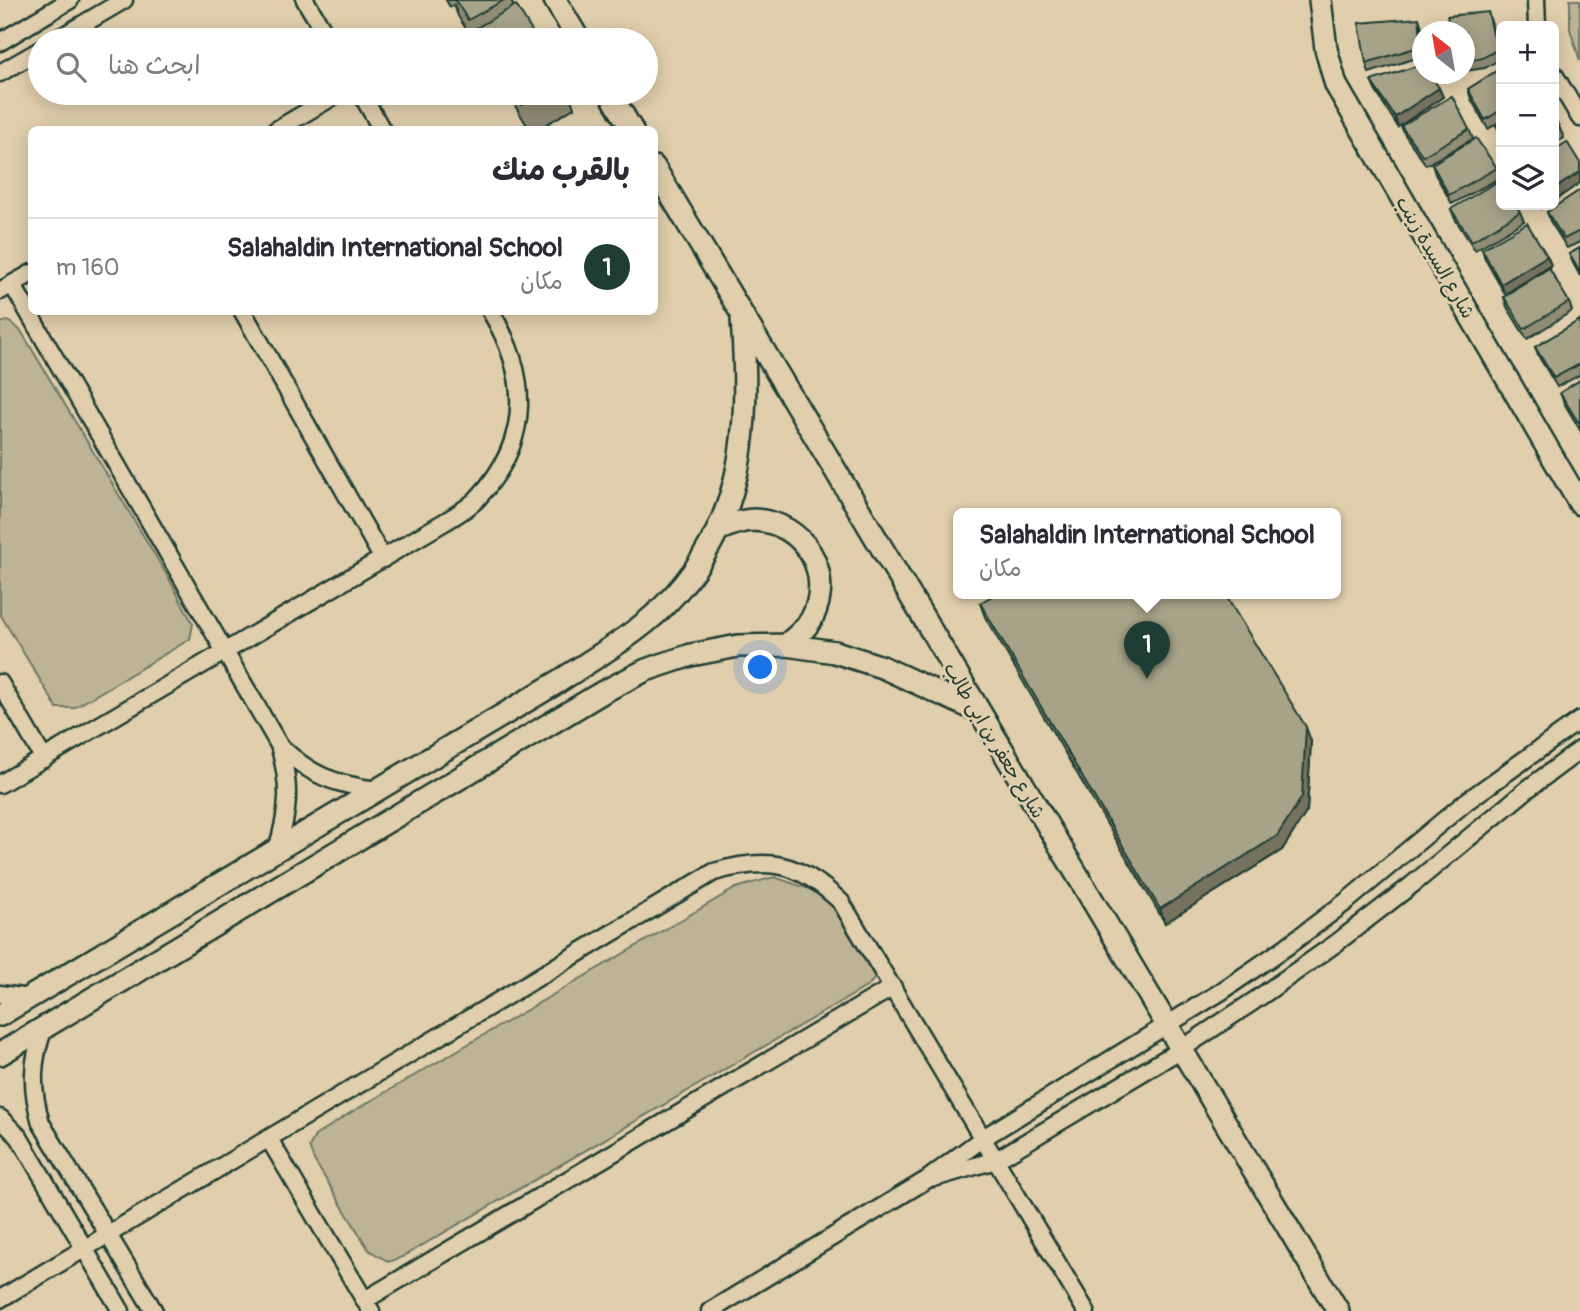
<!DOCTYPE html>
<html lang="ar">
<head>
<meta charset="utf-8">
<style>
	body { margin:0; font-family:Pangolin,"Playpen Sans Arabic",sans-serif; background:#f7f7f7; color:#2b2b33; direction:rtl }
	.controls { position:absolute; right:21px; top:21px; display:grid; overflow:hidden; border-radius:10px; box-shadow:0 4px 18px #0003 }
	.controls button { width:63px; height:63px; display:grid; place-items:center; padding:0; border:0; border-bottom:2px solid #e1e1e2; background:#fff; color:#2b2b33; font:35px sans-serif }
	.compass { position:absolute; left:1412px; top:21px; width:63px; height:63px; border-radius:50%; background:#fff; box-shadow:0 4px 18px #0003; rotate:329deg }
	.you { position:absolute; left:761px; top:668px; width:24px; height:24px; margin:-18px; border:5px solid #fff; border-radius:50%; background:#1a73e8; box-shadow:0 0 0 10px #1a73e833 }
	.badge { display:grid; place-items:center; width:46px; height:46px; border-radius:50%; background:#1f3d34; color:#fff; font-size:23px; font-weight:700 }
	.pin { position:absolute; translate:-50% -58px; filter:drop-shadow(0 2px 4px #0008) }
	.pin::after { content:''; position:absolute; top:37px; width:24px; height:21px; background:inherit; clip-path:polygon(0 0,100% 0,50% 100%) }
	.popup { position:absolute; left:953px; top:508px; width:388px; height:91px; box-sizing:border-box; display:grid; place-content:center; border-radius:10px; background:#fff; filter:drop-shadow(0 2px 5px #0005); font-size:23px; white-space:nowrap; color:#7c7c81 }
	.popup b { font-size:26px; color:#2b2b33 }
	.popup::after { content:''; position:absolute; left:50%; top:100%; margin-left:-14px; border:14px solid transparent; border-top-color:#fff }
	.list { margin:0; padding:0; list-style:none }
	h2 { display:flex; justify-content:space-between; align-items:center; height:91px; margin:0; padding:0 28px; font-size:30px }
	h2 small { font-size:23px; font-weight:400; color:#7c7c81 }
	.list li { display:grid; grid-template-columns:46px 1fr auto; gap:21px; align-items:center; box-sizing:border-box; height:98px; padding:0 28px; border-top:2px solid #e1e1e2 }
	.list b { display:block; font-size:26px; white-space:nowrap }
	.list p { margin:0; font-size:23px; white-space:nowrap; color:#7c7c81 }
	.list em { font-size:23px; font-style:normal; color:#7c7c81 }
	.icon { flex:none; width:38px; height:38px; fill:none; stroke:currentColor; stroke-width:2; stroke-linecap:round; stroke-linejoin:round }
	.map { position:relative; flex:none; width:1580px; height:1311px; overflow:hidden; direction:ltr }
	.search { position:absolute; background:#fff; box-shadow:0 4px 18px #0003; left:28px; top:28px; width:630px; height:77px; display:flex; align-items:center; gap:18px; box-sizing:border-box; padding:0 24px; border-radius:38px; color:#7c7c81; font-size:26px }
	.panel { position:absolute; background:#fff; box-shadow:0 4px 18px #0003; left:28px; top:126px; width:630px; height:189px; border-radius:10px; direction:rtl }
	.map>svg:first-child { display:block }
	.green { fill:#bdb496; stroke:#6e7865; stroke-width:2 }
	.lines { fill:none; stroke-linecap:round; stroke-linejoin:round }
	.street-casing { stroke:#1f3d34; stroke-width:21 }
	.secondary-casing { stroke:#1f3d34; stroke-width:26 }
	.street { stroke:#e0ceac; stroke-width:16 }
	.secondary { stroke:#e0ceac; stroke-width:21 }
	.wall { fill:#908c76; stroke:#1f3d34; stroke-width:2 }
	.shaded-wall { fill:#757260; stroke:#1f3d34; stroke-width:2 }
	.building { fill:#a7a389; stroke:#1f3d34; stroke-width:2 }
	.labels { text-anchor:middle; stroke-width:6; stroke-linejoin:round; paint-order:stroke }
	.street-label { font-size:19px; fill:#1f3d34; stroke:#e0ceac }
</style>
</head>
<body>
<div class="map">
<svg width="1580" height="1311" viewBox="0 0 1580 1311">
	<rect width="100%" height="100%" fill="#e0ceac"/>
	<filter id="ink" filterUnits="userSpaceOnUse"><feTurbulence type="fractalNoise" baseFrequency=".0143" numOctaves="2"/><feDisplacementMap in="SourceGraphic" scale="14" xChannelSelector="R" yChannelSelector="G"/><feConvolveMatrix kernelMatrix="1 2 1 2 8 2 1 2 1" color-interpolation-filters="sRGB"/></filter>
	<g filter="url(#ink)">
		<!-- green -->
		<path class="green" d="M 1570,0 L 1580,0 L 1580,61 L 1570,29 Z
			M 8,321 L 21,331 L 171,582 L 193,624 L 190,639 L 74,708 L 57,708 L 0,614 L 0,323 Z
			M 774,877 L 824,894 L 846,917 L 875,966 L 874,979 L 868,986 L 402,1257 L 389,1262 L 369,1250 L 314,1160 L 309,1147 L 315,1136 L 350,1113 L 736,888 Z"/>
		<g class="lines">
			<!-- street casing -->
			<g class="street-casing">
				<path id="street" d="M 305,0 L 329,40
					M 1536,0 L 1537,26
					M 56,40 L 124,0
					M 0,42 L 70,0
					M 0,73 L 40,50
					M 1554,74 L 1580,118
					M 361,93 L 382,130
					M 276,130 L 339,93
					M 12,284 L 279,745 C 291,786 289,810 277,850
					M 0,291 L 32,273
					M 243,312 L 383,559
					M 0,683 L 44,759
					M 281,747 C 311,776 335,784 376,790
					M 0,784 L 441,524 C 453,517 467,509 477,499 C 531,442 530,377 491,312
					M 0,994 L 29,998
					M 44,1028 C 31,1062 31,1088 41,1123 L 154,1311
					M 0,1118 L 19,1137 L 121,1311
					M 269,1139 L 371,1311
					M 934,1178 L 996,1160 L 1180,1050 L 1254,1001 L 1335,944 L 1413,884 L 1529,788 L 1580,750
					M 0,1299 L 714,872 C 769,856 799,862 841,902 L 1086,1311
					M 365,1300 L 893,987
					M 710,1311 L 928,1179 L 983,1138 L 1222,991 L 1286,947 L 1347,901 L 1467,801 L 1580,720"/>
			</g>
			<!-- secondary casing -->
			<g class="secondary-casing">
				<path id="secondary" d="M 555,0 L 579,40
					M 1320,0 L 1326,49 L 1336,85 L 1580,504
					M 610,93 L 632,130
					M 654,167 L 1338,1311
					M 718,530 C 729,525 741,520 754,520 C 804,522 835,573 812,618 C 806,629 796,637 786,645
					M 0,1015 L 558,682 C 591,660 635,635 663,607 C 746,524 750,429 742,319
					M 0,1054 L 603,692 L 646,670 L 691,655 L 738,646 L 786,645 L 835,652 L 882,667 L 978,711"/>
			</g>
			<!-- street -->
			<use href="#street" class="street"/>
			<!-- secondary -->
			<use href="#secondary" class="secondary"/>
		</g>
		<!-- wall -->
		<path class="wall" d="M 446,0 L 511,0 L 514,7 L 537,40 L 473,40 L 458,16 L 454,5 L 450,7 Z
			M 1491,22 L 1500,59 L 1485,68 L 1465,71 L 1465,32 Z
			M 1422,28 L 1423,56 L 1369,73 L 1366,63 Z
			M 1501,68 L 1501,121 L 1488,129 L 1471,99 L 1468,89 Z
			M 1371,81 L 1439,88 L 1443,97 L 1398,127 L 1375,90 Z
			M 509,93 L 569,93 L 574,108 L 537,130 L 530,130 L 512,101 Z
			M 1554,117 L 1560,129 L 1564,138 L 1554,144 Z
			M 1401,126 L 1469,129 L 1473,139 L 1426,165 L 1405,135 Z
			M 1432,164 L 1497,168 L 1500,178 L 1452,204 L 1435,174 Z
			M 1580,190 L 1580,242 L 1567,248 L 1550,221 L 1547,212 Z
			M 1451,209 L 1520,212 L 1524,221 L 1475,250 L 1455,219 Z
			M 1580,248 L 1580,276 L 1573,263 L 1569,254 Z
			M 1482,249 L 1547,256 L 1551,265 L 1505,294 L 1485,259 Z
			M 1504,297 L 1569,302 L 1572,311 L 1527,339 L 1507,307 Z
			M 1580,320 L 1580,375 L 1557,387 L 1539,357 L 1535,347 Z
			M 1580,380 L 1580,430 L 1564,403 L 1560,393 Z
			M 980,603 L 1311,741 L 1307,811 L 1282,850 L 1165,923 L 985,617 Z"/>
		<!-- shaded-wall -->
		<path class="shaded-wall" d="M 1488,12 L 1491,22 L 1500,59 L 1497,50 Z
			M 1419,18 L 1422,28 L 1423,48 L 1422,46 Z
			M 1439,88 L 1443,97 L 1398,127 L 1395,117 Z
			M 1580,172 L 1580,183 L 1554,201 L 1554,189 Z
			M 1540,205 L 1548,205 L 1541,209 Z
			M 1547,256 L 1551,265 L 1505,294 L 1501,284 Z
			M 1306,727 L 1311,741 L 1307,811 L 1282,850 L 1165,923 L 1160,909 Z"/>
		<!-- building -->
		<path class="building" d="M 455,0 L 504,0 L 468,20 Z
			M 516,5 L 536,38 L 531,40 L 480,40 L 473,30 Z
			M 1488,12 L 1497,50 L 1482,58 L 1465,61 L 1465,32 L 1451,32 L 1447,16 Z
			M 1419,18 L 1422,46 L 1366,63 L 1359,23 Z
			M 1423,64 L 1423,74 L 1430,74 L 1439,88 L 1395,117 L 1371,81 Z
			M 1501,68 L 1501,110 L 1485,120 L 1468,89 Z
			M 514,93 L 543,93 L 522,105 Z
			M 1452,96 L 1469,129 L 1423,156 L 1401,126 Z
			M 1554,117 L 1560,129 L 1554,133 Z
			M 1501,122 L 1501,135 L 1496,125 Z
			M 1476,138 L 1497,168 L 1449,195 L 1432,164 Z
			M 1567,142 L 1580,163 L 1580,172 L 1554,189 L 1554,150 Z
			M 1500,180 L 1501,181 L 1501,205 L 1516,205 L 1520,212 L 1472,241 L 1451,209 Z
			M 1580,190 L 1580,231 L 1564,239 L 1547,212 Z
			M 1527,223 L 1547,256 L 1501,284 L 1482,249 Z
			M 1580,248 L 1580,272 L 1569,254 Z
			M 1549,268 L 1569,302 L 1524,329 L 1504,297 Z
			M 1580,320 L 1580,364 L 1554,378 L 1535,347 Z
			M 1580,380 L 1580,421 L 1578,422 L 1560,393 Z
			M 997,593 L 1224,593 L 1306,727 L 1302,797 L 1277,836 L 1160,909 L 980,603 Z"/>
	</g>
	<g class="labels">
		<!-- street labels -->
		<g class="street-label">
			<text transform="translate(1436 257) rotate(60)" y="7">شارع السيدة زينب</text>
			<text transform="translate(995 740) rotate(59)" y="7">شارع جعفر بن ابى طالب</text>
		</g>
	</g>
</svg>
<div class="controls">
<button>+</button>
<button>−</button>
<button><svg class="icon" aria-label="layers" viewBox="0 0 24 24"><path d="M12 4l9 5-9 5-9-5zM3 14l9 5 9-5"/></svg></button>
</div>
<svg class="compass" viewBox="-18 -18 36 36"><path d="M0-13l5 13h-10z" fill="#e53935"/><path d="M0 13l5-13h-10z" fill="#7c7c81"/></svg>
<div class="you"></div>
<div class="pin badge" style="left:1147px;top:679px">1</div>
<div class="popup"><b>Salahaldin International School</b>مكان</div>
<div class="search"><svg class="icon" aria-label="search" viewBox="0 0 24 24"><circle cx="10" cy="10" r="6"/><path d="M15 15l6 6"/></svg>ابحث هنا</div>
<section class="panel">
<h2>بالقرب منك<small></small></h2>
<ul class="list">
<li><span class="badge">1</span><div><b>Salahaldin International School</b><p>مكان</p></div><em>160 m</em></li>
</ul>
</section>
</div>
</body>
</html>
